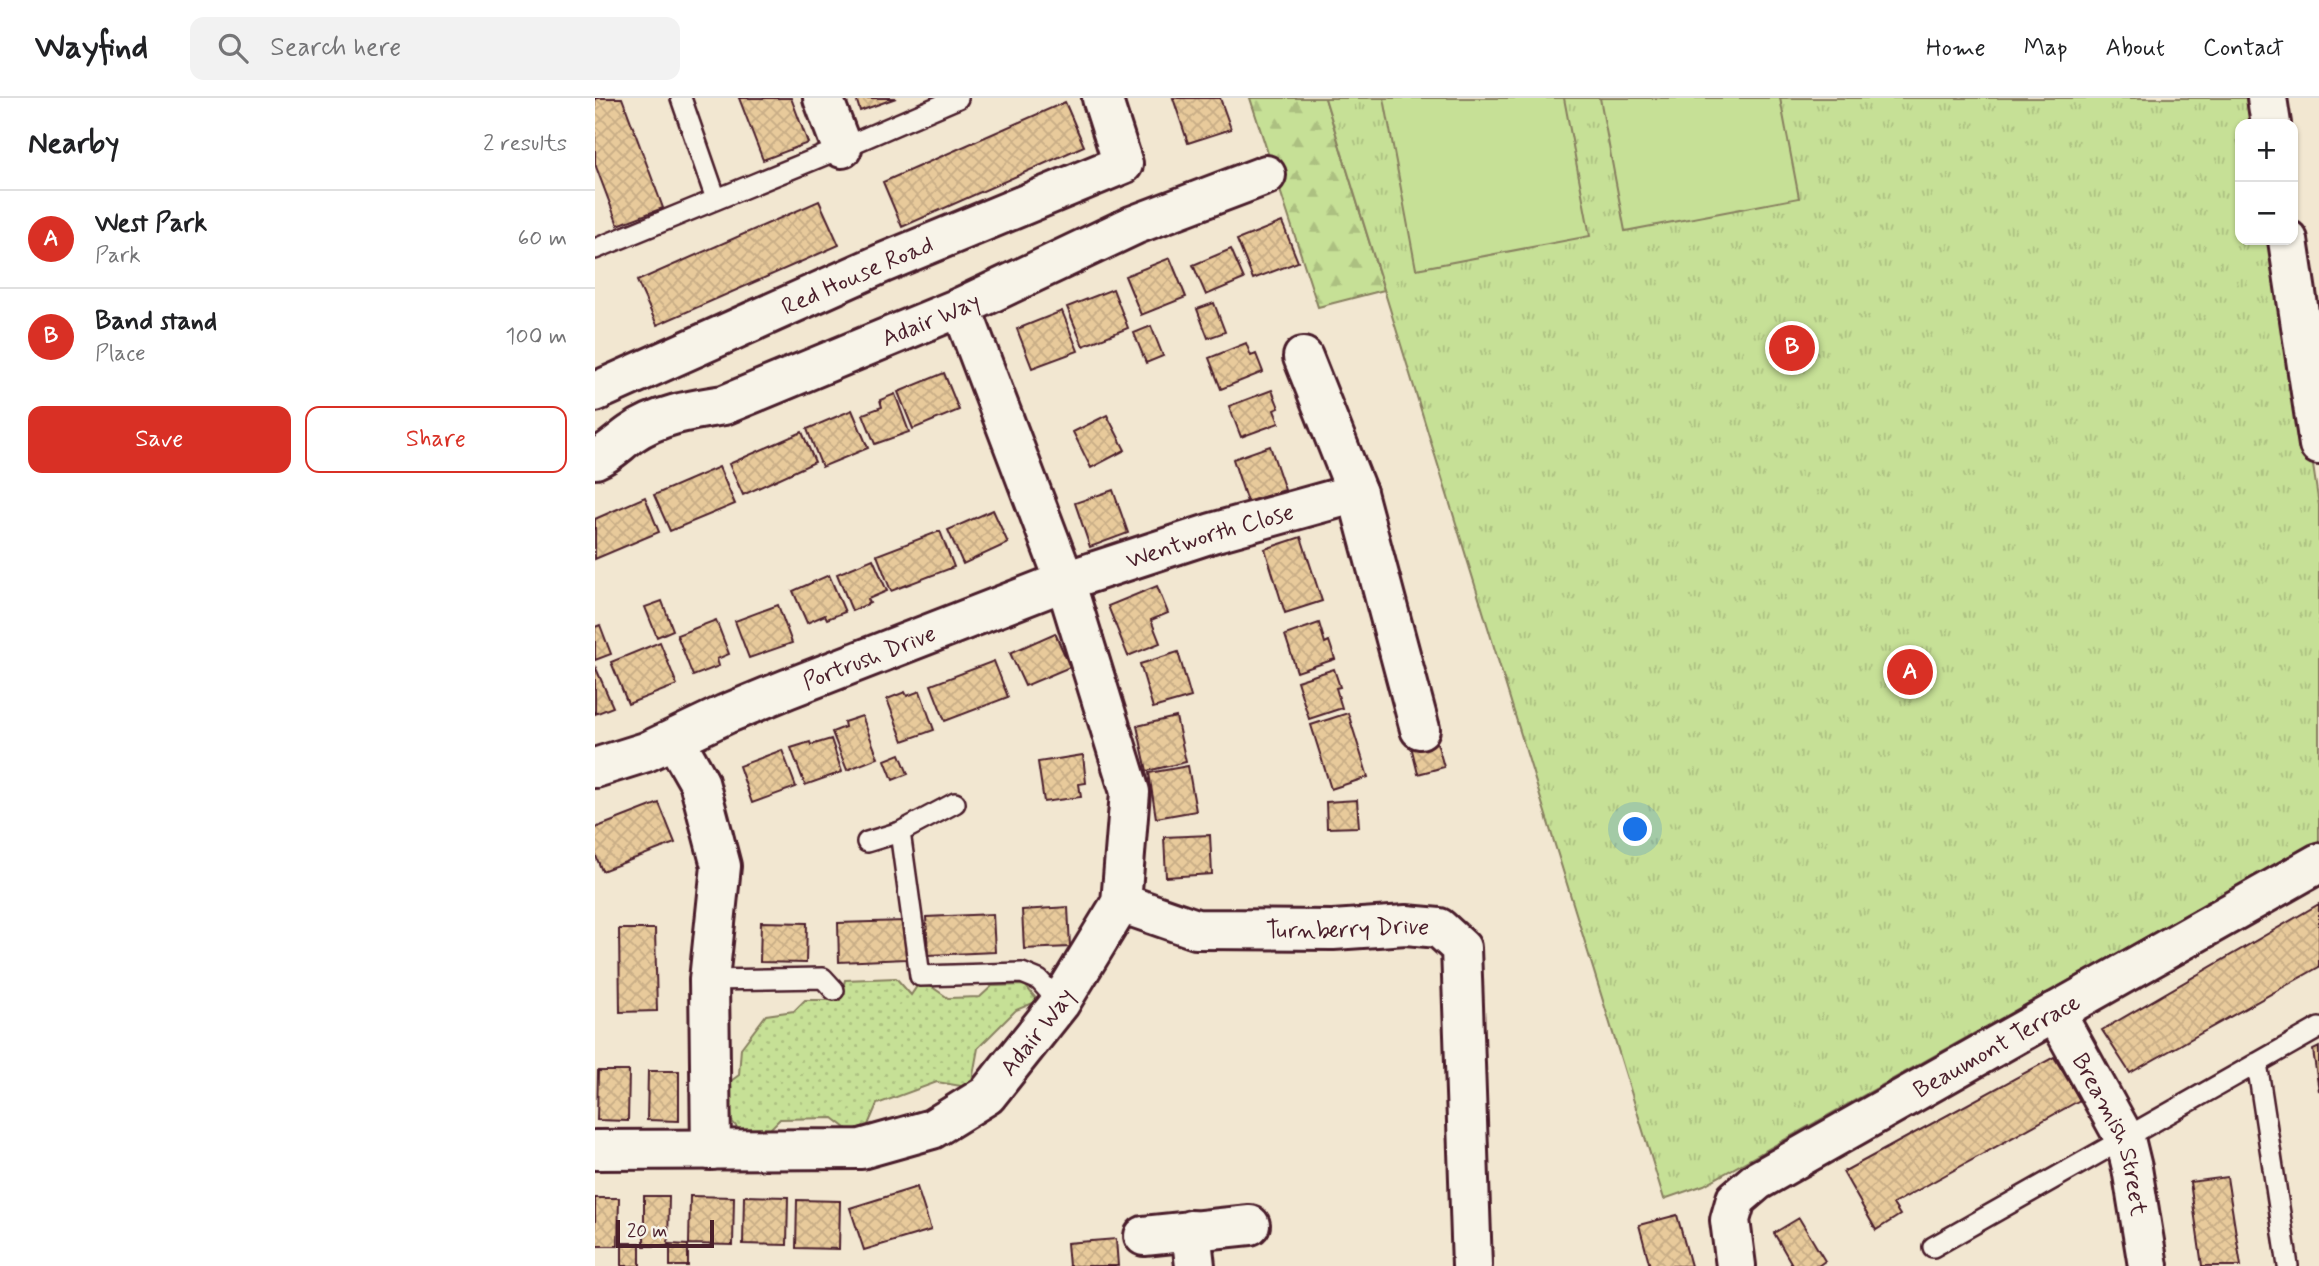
<!DOCTYPE html>
<html lang="en">
<head>
<meta charset="utf-8">
<style>
	body { margin:0; font-family:Mynerve,sans-serif; background:#f2f2f2; color:#202124 }
	.controls { position:absolute; right:21px; top:21px; display:grid; overflow:hidden; border-radius:14px; box-shadow:0 2px 5px #0004 }
	.controls button { width:63px; height:63px; display:grid; place-items:center; padding:0; border:0; border-bottom:2px solid #e0e0e0; background:#fff; color:#202124; font:35px sans-serif }
	.scale { position:absolute; left:21px; bottom:18px; width:98px; box-sizing:border-box; padding-left:7px; border:4px solid #4a1f2b; border-top:0; font-size:19px; line-height:24px; white-space:nowrap; color:#4a1f2b; -webkit-text-stroke:5px #f7f3e8; paint-order:stroke }
	.you { position:absolute; left:1041px; top:732px; width:24px; height:24px; margin:-18px; border:5px solid #fff; border-radius:50%; background:#1a73e8; box-shadow:0 0 0 10px #1a73e833 }
	.badge { display:grid; place-items:center; width:46px; height:46px; border-radius:50%; background:#d93025; color:#fff; font-size:23px; font-weight:700 }
	.pin { position:absolute; translate:-50% -50%; border:4px solid #fff; box-shadow:0 2px 7px #0006 }
	.list { margin:0; padding:0; list-style:none }
	h2 { display:flex; justify-content:space-between; align-items:center; height:91px; margin:0; padding:0 28px; font-size:30px }
	h2 small { font-size:23px; font-weight:400; color:#757577 }
	.list li { display:grid; grid-template-columns:46px 1fr auto; gap:21px; align-items:center; box-sizing:border-box; height:98px; padding:0 28px; border-top:2px solid #e0e0e0 }
	.list b { display:block; font-size:26px; white-space:nowrap }
	.list p { margin:0; font-size:23px; white-space:nowrap; color:#757577 }
	.list em { font-size:23px; font-style:normal; color:#757577 }
	.actions { display:flex; gap:14px; padding:21px 28px }
	.actions a { flex:1; padding:16px 0; border:2px solid #d93025; border-radius:14px; text-align:center; font-size:24px; color:#d93025 }
	.actions .main { background:#d93025; color:#fff }
	.icon { flex:none; width:38px; height:38px; fill:none; stroke:currentColor; stroke-width:2; stroke-linecap:round; stroke-linejoin:round }
	.map { position:relative; flex:none; width:1724px; height:1168px; overflow:hidden }
	header { display:flex; align-items:center; gap:42px; box-sizing:border-box; height:98px; padding:0 35px; background:#fff; border-bottom:2px solid #e0e0e0 }
	header strong { font-size:33px }
	nav { display:flex; gap:38px; margin-inline-start:auto; font-size:24px }
	.search { width:490px; height:63px; background:#f2f2f2; display:flex; align-items:center; gap:18px; box-sizing:border-box; padding:0 24px; border-radius:14px; color:#757577; font-size:26px }
	main { display:flex }
	aside { flex:1; background:#fff }
	.map>svg:first-child { display:block }
	.grass { fill:url(#grass-dots); stroke:#888060; stroke-width:2 }
	.forest { fill:url(#forest-firs); stroke:#888060; stroke-width:2 }
	.park { fill:url(#park-tufts); stroke:#888060; stroke-width:2 }
	.pitch { fill:#c6e096; stroke:#888060; stroke-width:2 }
	.building { fill:url(#building-cross-hatch); stroke:#4a1f2b; stroke-width:2 }
	.lines { fill:none; stroke-linecap:round; stroke-linejoin:round }
	.service-casing { stroke:#4a1f2b; stroke-width:24 }
	.minor-casing { stroke:#4a1f2b; stroke-width:44 }
	.service { stroke:#f7f3e8; stroke-width:19 }
	.minor { stroke:#f7f3e8; stroke-width:38 }
	.labels { text-anchor:middle; stroke-width:7; stroke-linejoin:round; paint-order:stroke }
	.street-label { font-size:24px; fill:#4a1f2b; stroke:#f7f3e8 }
</style>
</head>
<body>
<header>
<strong>Wayfind</strong>
<div class="search"><svg class="icon" aria-label="search" viewBox="0 0 24 24"><circle cx="10" cy="10" r="6"/><path d="M15 15l6 6"/></svg>Search here</div>
<nav><a>Home</a><a>Map</a><a>About</a><a>Contact</a></nav>
</header>
<main>
<aside>
<h2>Nearby<small>2 results</small></h2>
<ul class="list">
<li><span class="badge">A</span><div><b>West Park</b><p>Park</p></div><em>60 m</em></li>
<li><span class="badge">B</span><div><b>Band stand</b><p>Place</p></div><em>100 m</em></li>
</ul>
<div class="actions"><a class="main">Save</a><a>Share</a></div>
</aside>
<div class="map">
<svg width="1724" height="1168" viewBox="0 0 1724 1168">
	<defs>
		<pattern id="grass-dots" width="8" height="8" patternUnits="userSpaceOnUse" patternTransform="scale(1.75)"><rect width="8" height="8" fill="#c6e096"/><path d="M2 2h.1M6 6h.1" fill="none" stroke="#acc081" stroke-width="1.8" stroke-linecap="round"/></pattern>
		<pattern id="forest-firs" width="22" height="20" patternUnits="userSpaceOnUse" patternTransform="scale(1.75)"><rect width="22" height="20" fill="#c6e096"/><path d="M5 1l3.5 6h-7zM16 11l3.5 6h-7z" fill="#acc081"/></pattern>
		<pattern id="park-tufts" width="24" height="20" patternUnits="userSpaceOnUse" patternTransform="scale(1.75)"><rect width="24" height="20" fill="#c6e096"/><path d="M3 7l-1-3M5 7V3M7 7l1-3M15 17l-1-3M17 17v-4M19 17l1-3" fill="none" stroke="#acc081"/></pattern>
		<pattern id="building-cross-hatch" width="8" height="8" patternUnits="userSpaceOnUse" patternTransform="scale(1.75)"><rect width="8" height="8" fill="#e8ca9b"/><path d="M0 0l8 8M0 8l8-8" fill="none" stroke="#c8ad86"/></pattern>
	</defs>
	<rect width="100%" height="100%" fill="#f2e7d1"/>
	<filter id="ink" filterUnits="userSpaceOnUse"><feTurbulence type="fractalNoise" baseFrequency=".0143" numOctaves="2"/><feDisplacementMap in="SourceGraphic" scale="14" xChannelSelector="R" yChannelSelector="G"/><feConvolveMatrix kernelMatrix="1 2 1 2 8 2 1 2 1" color-interpolation-filters="sRGB"/></filter>
	<g filter="url(#ink)">
		<!-- grass -->
		<path class="grass" d="M 301,880 L 316,897 L 322,888 L 337,889 L 353,900 L 385,899 L 397,888 L 430,887 L 443,903 L 421,912 L 383,950 L 377,983 L 372,989 L 342,984 L 282,1006 L 273,1027 L 255,1033 L 238,1020 L 185,1021 L 170,1036 L 145,1033 L 129,1014 L 129,988 L 144,977 L 146,950 L 171,917 L 199,913 L 210,902 L 245,902 L 250,882 Z"/>
		<!-- forest -->
		<path class="forest" d="M 655,0 L 730,0 L 789,192 L 723,209 Z"/>
		<!-- park -->
		<path class="park" d="M 730,0 L 1662,0 L 1666,26 L 1645,26 L 1645,142 L 1684,142 L 1724,407 L 1724,742 L 1109,1087 L 1069,1101 Z"/>
		<!-- pitch -->
		<path class="pitch" d="M 789,0 L 969,0 L 995,138 L 821,171 Z
			M 1005,0 L 1185,0 L 1204,100 L 1030,133 Z"/>
		<!-- building -->
		<path class="building" d="M 0,0 L 27,0 L 68,110 L 23,127 L 0,66 Z
			M 144,0 L 196,0 L 213,45 L 168,62 Z
			M 261,0 L 301,0 L 265,13 Z
			M 578,0 L 625,0 L 636,31 L 593,45 Z
			M 470,4 L 489,48 L 307,129 L 288,84 Z
			M 224,103 L 244,147 L 62,227 L 42,183 Z
			M 687,124 L 703,164 L 658,181 L 642,142 Z
			M 636,151 L 649,181 L 611,197 L 598,167 Z
			M 575,160 L 591,199 L 546,217 L 530,178 Z
			M 518,191 L 533,230 L 488,248 L 472,209 Z
			M 619,205 L 630,234 L 613,240 L 602,211 Z
			M 467,213 L 483,253 L 437,270 L 422,231 Z
			M 1197,224 L 1198,231 L 1202,231 L 1214,238 L 1218,254 L 1208,267 L 1192,269 L 1179,262 L 1176,246 L 1185,233 L 1190,232 L 1189,225 Z
			M 556,228 L 568,258 L 551,265 L 539,235 Z
			M 651,245 L 656,258 L 661,256 L 668,274 L 626,291 L 614,260 Z
			M 349,275 L 364,312 L 318,331 L 303,294 Z
			M 677,292 L 684,310 L 679,312 L 684,325 L 646,339 L 634,308 Z
			M 300,296 L 314,334 L 280,346 L 268,316 L 287,309 L 285,302 Z
			M 257,312 L 273,350 L 227,369 L 212,331 Z
			M 512,317 L 530,352 L 496,370 L 478,334 Z
			M 207,334 L 220,364 L 148,397 L 134,366 Z
			M 675,348 L 690,392 L 652,404 L 638,361 Z
			M 124,369 L 140,406 L 75,433 L 59,397 Z
			M 518,392 L 533,435 L 495,449 L 480,405 Z
			M 50,399 L 64,434 L 0,461 L 0,421 Z
			M 398,412 L 413,445 L 368,466 L 353,432 Z
			M 345,433 L 359,469 L 296,493 L 282,457 Z
			M 706,439 L 727,503 L 690,515 L 670,451 Z
			M 278,461 L 292,493 L 273,501 L 275,505 L 257,513 L 242,476 Z
			M 234,477 L 250,514 L 232,521 L 230,517 L 212,525 L 198,493 Z
			M 562,488 L 573,515 L 556,522 L 565,545 L 533,558 L 513,508 Z
			M 67,503 L 78,532 L 62,539 L 50,509 Z
			M 183,507 L 197,545 L 154,560 L 140,523 Z
			M 121,522 L 134,556 L 122,561 L 124,568 L 98,578 L 82,537 Z
			M 724,525 L 730,545 L 734,543 L 740,561 L 702,574 L 690,537 Z
			M 5,527 L 16,556 L 0,562 L 0,529 Z
			M 460,535 L 475,569 L 430,588 L 415,555 Z
			M 65,544 L 82,587 L 33,606 L 16,564 Z
			M 583,554 L 596,599 L 558,610 L 545,566 Z
			M 399,563 L 413,599 L 350,623 L 336,587 Z
			M 0,568 L 18,609 L 0,616 Z
			M 739,571 L 745,589 L 741,590 L 747,610 L 714,621 L 702,583 Z
			M 325,593 L 339,632 L 308,643 L 292,601 L 310,594 L 312,598 Z
			M 753,615 L 773,679 L 736,691 L 716,627 Z
			M 267,618 L 283,660 L 252,672 L 237,634 L 250,629 L 249,624 Z
			M 581,619 L 591,664 L 552,673 L 542,628 Z
			M 236,641 L 247,674 L 210,687 L 196,650 L 215,644 L 216,647 Z
			M 841,641 L 849,669 L 823,676 L 816,648 Z
			M 187,652 L 201,689 L 157,705 L 144,668 Z
			M 305,656 L 313,676 L 298,682 L 290,662 Z
			M 488,657 L 491,685 L 484,686 L 486,699 L 449,704 L 443,664 Z
			M 593,668 L 601,713 L 561,720 L 554,675 Z
			M 762,702 L 764,729 L 732,730 L 731,704 Z
			M 64,705 L 80,745 L 7,773 L 0,756 L 0,730 Z
			M 615,737 L 617,776 L 571,779 L 569,739 Z
			M 1724,806 L 1724,869 L 1535,975 L 1507,932 Z
			M 473,809 L 475,849 L 429,851 L 427,812 Z
			M 398,816 L 400,854 L 333,857 L 331,819 Z
			M 310,823 L 311,861 L 244,864 L 243,825 Z
			M 166,824 L 212,825 L 211,865 L 165,864 Z
			M 24,831 L 60,831 L 62,913 L 25,914 Z
			M 1724,949 L 1724,993 L 1718,952 Z
			M 1459,959 L 1485,1002 L 1298,1106 L 1305,1117 L 1281,1132 L 1248,1074 Z
			M 3,973 L 34,973 L 33,1023 L 2,1022 Z
			M 53,973 L 84,973 L 84,1023 L 52,1022 Z
			M 1632,1079 L 1646,1168 L 1607,1168 L 1595,1084 Z
			M 322,1089 L 336,1132 L 269,1152 L 255,1110 Z
			M 49,1098 L 74,1098 L 73,1148 L 49,1148 Z
			M 95,1098 L 139,1099 L 138,1147 L 94,1146 Z
			M 149,1098 L 193,1099 L 192,1147 L 148,1146 Z
			M 0,1100 L 24,1100 L 23,1148 L 0,1148 Z
			M 202,1102 L 245,1103 L 244,1151 L 201,1150 Z
			M 1082,1117 L 1096,1168 L 1055,1168 L 1044,1127 Z
			M 1204,1120 L 1230,1163 L 1223,1168 L 1198,1168 L 1179,1135 Z
			M 521,1141 L 523,1168 L 474,1168 L 472,1145 Z
			M 27,1145 L 45,1145 L 45,1168 L 27,1168 Z
			M 75,1146 L 93,1147 L 93,1168 L 75,1168 Z"/>
		<g class="lines">
			<!-- service casing -->
			<g class="service-casing">
				<path id="service" d="M 86,0 L 121,101
					M 0,151 L 247,50 L 363,0
					M 305,734 L 325,878 L 427,875 L 444,882 L 465,905
					M 272,744 L 305,734 L 360,705
					M 114,882 L 228,880 L 239,892
					M 1662,965 L 1693,1168
					M 1338,1149 L 1724,930"/>
			</g>
			<!-- minor casing -->
			<g class="minor-casing">
				<g id="minor">
					<path d="M 228,0 L 247,50"/>
					<path d="M 1672,0 L 1676,26"/>
					<path d="M 1693,142 L 1724,347"/>
					<path d="M 708,259 L 762,395 L 825,631"/>
					<path id="s1" d="M 0,294 L 288,165 L 528,66 L 507,0"/>
					<path id="s2" d="M 0,361 C 15,355 23,345 36,336 C 63,317 97,312 129,307 L 366,209 L 539,127 L 671,77"/>
					<path d="M 80,642 L 104,684 L 126,768 L 114,882 L 116,1052"/>
					<path id="s3" d="M 0,670 L 51,654 L 131,616 L 192,591 L 470,483 L 617,435 L 762,395"/>
					<path id="s4" d="M 526,805 L 601,831 L 738,832 L 811,827 L 844,830 L 866,850 L 877,1168"/>
					<path id="s5" d="M 1460,914 L 1530,1041 L 1537,1070 L 1553,1168"/>
					<path id="s6" d="M 0,1052 L 266,1051 L 337,1031 L 392,997 L 465,905 L 526,805 L 535,694 L 470,483 L 366,209"/>
					<path d="M 596,1132 L 600,1168"/>
					<path d="M 549,1138 L 655,1127"/>
					<path id="s7" d="M 1141,1168 L 1135,1122 L 1141,1101 L 1162,1083 L 1724,765"/>
				</g>
			</g>
			<!-- service -->
			<use href="#service" class="service"/>
			<!-- minor -->
			<use href="#minor" class="minor"/>
		</g>
	</g>
	<g class="labels">
		<!-- street labels -->
		<g class="street-label">
			<text dy="8" stroke="none"><textPath href="#s1" startOffset="287">Red House Road</textPath></text>
			<text dy="8" stroke="none"><textPath href="#s2" startOffset="366">Adair Way</textPath></text>
			<text dy="8" stroke="none"><textPath href="#s3" startOffset="658">Wentworth Close</textPath></text>
			<text dy="8" stroke="none"><textPath href="#s3" startOffset="296">Portrush Drive</textPath></text>
			<text dy="8" stroke="none"><textPath href="#s4" startOffset="231">Turnberry Drive</textPath></text>
			<text dy="8" stroke="none"><textPath href="#s6" startOffset="485">Adair Way</textPath></text>
			<text dy="8" stroke="none"><textPath href="#s7" startOffset="371">Beaumont Terrace</textPath></text>
			<text dy="8" stroke="none"><textPath href="#s5" startOffset="136">Breamish Street</textPath></text>
		</g>
	</g>
</svg>
<div class="controls">
<button>+</button>
<button>−</button>
</div>
<div class="scale">20 m</div>
<div class="you"></div>
<div class="pin badge" style="left:1315px;top:574px">A</div>
<div class="pin badge" style="left:1197px;top:250px">B</div>
</div>
</main>
</body>
</html>
